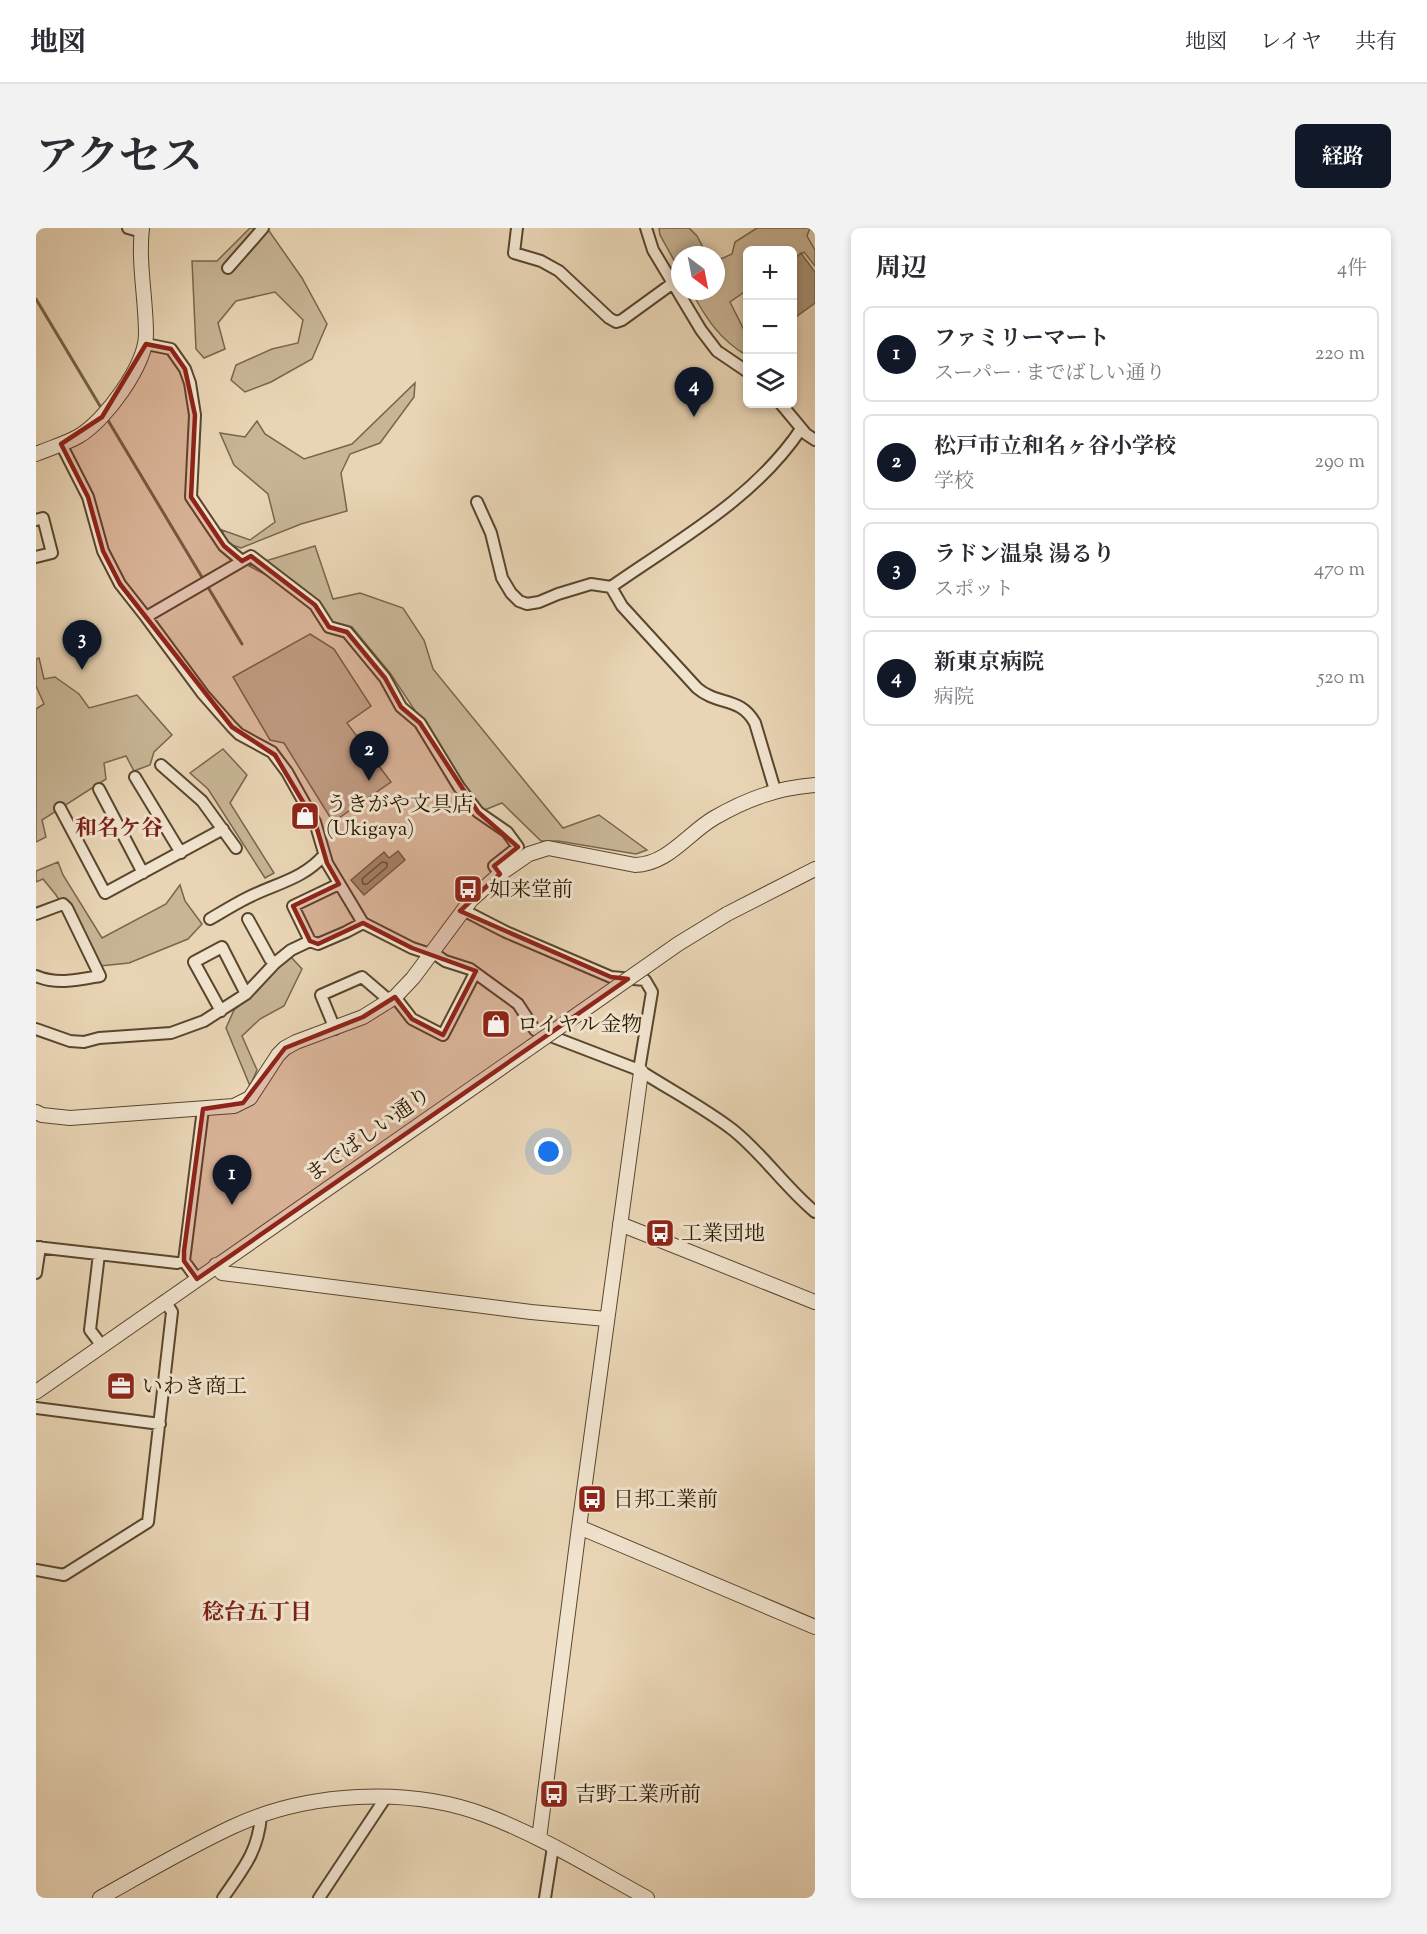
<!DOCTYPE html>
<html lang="ja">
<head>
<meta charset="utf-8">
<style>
	body { margin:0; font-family:"Sorts Mill Goudy","Noto Serif JP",serif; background:#f2f2f3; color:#2b2b33 }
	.controls { position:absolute; right:18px; top:18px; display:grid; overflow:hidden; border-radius:9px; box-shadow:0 3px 9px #0003 }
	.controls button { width:54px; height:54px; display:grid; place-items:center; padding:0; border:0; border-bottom:2px solid #e1e1e2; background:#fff; color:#2b2b33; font:30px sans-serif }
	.compass { position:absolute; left:635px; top:18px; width:54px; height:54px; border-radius:50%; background:#fff; box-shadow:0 3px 9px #0003; rotate:148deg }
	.you { position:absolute; left:513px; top:924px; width:21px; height:21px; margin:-15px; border:4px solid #fff; border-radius:50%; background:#1a73e8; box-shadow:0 0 0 9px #1a73e833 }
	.badge { display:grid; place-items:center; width:39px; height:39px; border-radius:50%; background:#111827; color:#fff; font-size:20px; font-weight:700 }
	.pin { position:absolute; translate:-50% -50px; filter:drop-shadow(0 2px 3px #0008) }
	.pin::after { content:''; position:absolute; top:32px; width:21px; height:18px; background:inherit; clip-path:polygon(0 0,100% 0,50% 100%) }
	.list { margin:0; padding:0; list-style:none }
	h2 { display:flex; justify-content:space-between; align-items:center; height:78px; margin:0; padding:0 24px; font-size:26px }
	h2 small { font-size:20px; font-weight:400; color:#7c7c81 }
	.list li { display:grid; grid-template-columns:39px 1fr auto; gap:18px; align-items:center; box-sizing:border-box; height:96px; margin:0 12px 12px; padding:0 12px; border:2px solid #e1e1e2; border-radius:9px }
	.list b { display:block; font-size:22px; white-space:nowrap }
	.list p { margin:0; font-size:20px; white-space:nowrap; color:#7c7c81 }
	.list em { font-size:20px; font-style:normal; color:#7c7c81 }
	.icon { flex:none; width:33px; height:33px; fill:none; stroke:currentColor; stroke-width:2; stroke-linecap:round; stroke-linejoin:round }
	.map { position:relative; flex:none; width:779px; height:1670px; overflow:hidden; border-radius:9px }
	header { display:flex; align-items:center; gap:36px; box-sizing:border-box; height:84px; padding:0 30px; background:#fff; border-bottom:2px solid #e1e1e2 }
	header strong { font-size:28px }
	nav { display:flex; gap:33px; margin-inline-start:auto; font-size:21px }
	.intro { display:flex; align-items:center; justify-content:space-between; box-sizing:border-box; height:144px; padding:0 36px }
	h1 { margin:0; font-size:42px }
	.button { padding:15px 27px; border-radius:9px; background:#111827; color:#fff; font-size:21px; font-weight:700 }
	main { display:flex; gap:36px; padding:0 36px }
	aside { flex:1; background:#fff; border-radius:9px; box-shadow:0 3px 9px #0003 }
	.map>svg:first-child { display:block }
	.green { fill:#c8b596; stroke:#78664b; stroke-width:1.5 }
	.water { fill:#a89477; stroke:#756247; stroke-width:1.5 }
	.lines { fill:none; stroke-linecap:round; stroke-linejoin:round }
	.shore { stroke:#68563c; stroke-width:1.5 }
	.stream { stroke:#756247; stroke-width:3 }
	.minor-casing { stroke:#59462d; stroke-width:14 }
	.tertiary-casing { stroke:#59462d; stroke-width:16 }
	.minor { stroke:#f1e4cf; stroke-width:10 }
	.tertiary { stroke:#f1e4cf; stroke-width:14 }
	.tertiary-bridge-casing { stroke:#59462d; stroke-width:16; stroke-linecap:butt }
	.tertiary-bridge { stroke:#f1e4cf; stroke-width:14 }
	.marked { fill:#8f2418; fill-opacity:0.2; stroke:#8f2418; stroke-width:4.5; stroke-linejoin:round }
	.labels { text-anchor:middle; stroke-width:6; stroke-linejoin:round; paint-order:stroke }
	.poi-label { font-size:21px; fill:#291700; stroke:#f1e4cf; text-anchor:start }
	.street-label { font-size:21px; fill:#291700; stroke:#f1e4cf }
	.neighbourhood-label { font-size:22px; font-weight:bold; fill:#7a1f14; stroke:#f1e4cf }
</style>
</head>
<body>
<header>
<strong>地図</strong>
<nav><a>地図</a><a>レイヤ</a><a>共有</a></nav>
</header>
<div class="intro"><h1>アクセス</h1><a class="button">経路</a></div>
<main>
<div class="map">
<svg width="779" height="1670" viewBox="0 0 779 1670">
	<rect width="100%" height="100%" fill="#e9d5b5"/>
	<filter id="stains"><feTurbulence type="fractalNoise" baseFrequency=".00333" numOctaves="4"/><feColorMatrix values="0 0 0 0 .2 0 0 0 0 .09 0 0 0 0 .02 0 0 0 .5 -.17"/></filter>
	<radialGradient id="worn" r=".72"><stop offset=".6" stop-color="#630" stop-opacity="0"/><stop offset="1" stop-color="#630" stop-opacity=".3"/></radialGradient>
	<!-- green -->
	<path class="green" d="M 214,0 L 231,0 L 266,50 L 291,96 L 276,131 L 235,154 L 209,164 L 195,152 L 200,137 L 236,121 L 262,115 L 267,92 L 239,64 L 200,73 L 182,95 L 189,121 L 168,130 L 160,121 L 156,33 L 181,33 Z
		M 623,0 L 653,0 L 661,8 L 671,27 L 644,27 L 644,43 L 624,7 Z
		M 721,0 L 774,0 L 771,8 L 779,22 L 779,38 L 768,24 L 757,32 L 756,22 L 712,22 L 711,62 L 694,74 L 711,108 L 710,127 C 683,111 670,90 655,63 L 680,63 L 680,33 L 696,26 L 699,14 Z
		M 379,155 L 378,169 L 344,215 L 314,226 L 305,245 L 311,283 L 265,296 L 205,320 L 190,315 L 186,302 L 214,312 L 239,294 L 232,266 L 198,237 L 184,205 L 209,209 L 221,193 L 229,206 L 268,231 L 316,216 Z
		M 279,318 L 297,371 L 324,365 L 367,380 L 388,412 L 397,441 L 527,600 L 563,587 L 611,622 L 600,626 L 522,613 L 505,613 L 466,575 L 446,583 L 354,445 L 316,399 L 289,392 L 281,373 L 213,338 Z
		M 274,406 L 298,421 L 335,478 L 311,495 L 355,554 L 297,594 L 248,515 L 234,512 L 197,449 Z
		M 3,430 L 8,451 L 19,449 L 43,466 L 53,480 L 101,467 L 136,507 L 118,524 L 114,537 L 98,543 L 90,528 L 68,535 L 70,551 L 6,592 L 10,609 L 0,614 L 0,481 L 8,476 L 0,458 L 0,431 Z
		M 187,521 L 211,547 L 194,575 L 238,645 L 229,650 L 172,561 L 154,545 Z
		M 22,634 L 27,647 L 66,710 L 130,676 L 144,657 L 149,673 L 166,696 L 152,711 L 93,735 L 64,738 L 20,667 L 7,651 L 0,654 L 0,643 Z
		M 255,729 L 266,741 L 248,778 L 224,791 L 206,808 L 221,842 L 214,858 L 190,800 L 198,782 L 221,763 L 241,740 Z"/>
	<!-- water -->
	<path class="water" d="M 765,25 L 779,44 L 779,75 L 757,91 L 757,32 Z
		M 362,623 L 369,632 L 328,667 L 315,652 L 348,624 L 353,630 Z"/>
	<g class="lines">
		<!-- shore -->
		<path class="shore" d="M 346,634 L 351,635 L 351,639 L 331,656 L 327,656 L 326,651 Z"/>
		<!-- stream -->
		<path class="stream" d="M 0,71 L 67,183
			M 70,189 L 206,416"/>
		<!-- minor casing -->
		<g class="minor-casing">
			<path id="minor" d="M 92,0 L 106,4
				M 481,0 L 478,25 L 505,33 L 523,43 L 573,90 L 580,94 L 586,92 L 637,55
				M 610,0 L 617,22 L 665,102 L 681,123 L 712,144
				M 192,40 L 227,0
				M 110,116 L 135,121 L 149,141 L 154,155 L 159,187 L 155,269 L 188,318 L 206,333
				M 745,176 L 770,206 L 779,212
				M 25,216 L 52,269 L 67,323 L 84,356 L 110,389 L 167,466 L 196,499 L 203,506 L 236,524 L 251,544 L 279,594 L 291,635 L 327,695 L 376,720 L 394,726
				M 441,274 L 455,305 L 466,350 L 475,365 L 483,373 L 491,376 L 503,374 L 522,366 L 555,356 L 575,359
				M 0,292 L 7,290 L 16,325 L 0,329
				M 110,389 L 215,328 L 279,377 L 293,399 L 311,404 L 349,450 L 365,479 L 384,495 L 423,559 L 442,584 L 471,604 L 482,619 L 458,638 L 464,646
				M 125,537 L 166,573 L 200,620
				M 99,549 L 145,625
				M 63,561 L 107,645
				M 739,562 L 719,495 C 704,468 682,478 661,460 L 586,378 L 575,359 C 642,312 718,271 765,201
				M 24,580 L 69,665 L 187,601
				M 427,682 L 470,704 L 575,749 L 609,752 L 616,764 L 603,842 C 634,862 667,879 697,902 C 727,926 749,959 779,984
				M 0,686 L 27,676 L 31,680 L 64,748 C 42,752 21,757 0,748
				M 174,691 C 186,684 199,676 211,670 C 238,656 268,651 288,627
				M 212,691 L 234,731 L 239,735
				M 274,713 L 257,678 L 303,656
				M 396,724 L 409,733 L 434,741 L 482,776 L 499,802 L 603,842
				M 359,769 L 376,791 L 407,807 L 439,745
				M 185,783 L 158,734 L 186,719 L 210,766
				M 0,801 L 34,813 L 48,814 L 63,810 L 135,805 L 168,793 L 210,766 L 239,735 L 255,722 L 274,713 L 282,716 L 310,704 L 327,695
				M 299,801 L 285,767 L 326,749 L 354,773
				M 0,1019 L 141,1035 L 148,1033 L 161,1051
				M 63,1026 L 54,1102 L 66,1118
				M 148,1033 L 167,881
				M 0,1045 L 4,1019
				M 0,1180 L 124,1196
				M 0,1342 L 28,1347 L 112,1294 L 136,1084 L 129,1073
				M 187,1670 C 207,1641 222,1624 225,1588
				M 283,1670 L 350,1569
				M 509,1670 L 517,1619"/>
		</g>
		<!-- tertiary casing -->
		<g class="tertiary-casing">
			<path id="tertiary" d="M 0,226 C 14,220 29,216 43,208 C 69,193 110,137 110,106 C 110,71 102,35 106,0
				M 691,686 L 779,641
				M 0,884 L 6,887 L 34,890 L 198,878 L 214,870 L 242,827 L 249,820 L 260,814 L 327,789 L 359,769 L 377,750 L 435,672 L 464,646 L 493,626 L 512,620 L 599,637 C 632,636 651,606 678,590 C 711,571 741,560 779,557
				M 584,996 L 779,1074
				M 180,1037 L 186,1045 L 495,1084 L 570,1091
				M 0,1164 L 495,819
				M 543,1299 L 779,1399
				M 503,1611 L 543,1299 L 605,844
				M 64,1670 C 107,1646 151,1620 196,1599 C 270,1564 372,1558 449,1587 C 505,1608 558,1641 611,1670"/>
		</g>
		<!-- minor -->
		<use href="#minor" class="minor"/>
		<!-- tertiary -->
		<use href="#tertiary" class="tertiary"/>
		<!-- tertiary-bridge casing -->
		<g class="tertiary-bridge-casing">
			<path id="tertiary-bridge" d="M 495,819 L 642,716 L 691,686"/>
		</g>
		<!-- tertiary-bridge -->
		<use href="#tertiary-bridge" class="tertiary-bridge"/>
	</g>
	<!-- marked area -->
	<path class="marked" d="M 110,116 L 135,121 L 149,141 L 159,187 L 155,269 L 188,318 L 206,333 L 215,328 L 279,377 L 293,399 L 311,404 L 349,450 L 365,479 L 384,495 L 442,584 L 482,619 L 458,638 L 464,646 L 424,683 L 575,749 L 592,751 L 161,1051 L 148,1033 L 148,1023 L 167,881 L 207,875 L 249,820 L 327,789 L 359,769 L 376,791 L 407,807 L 440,743 L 376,720 L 327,695 L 282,716 L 274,713 L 257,678 L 303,656 L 291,635 L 279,594 L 239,527 L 196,499 L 84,356 L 67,323 L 52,269 L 25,216 L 66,189 Z"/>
	<!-- icons -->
	<defs>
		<g id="shop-square" transform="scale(1.5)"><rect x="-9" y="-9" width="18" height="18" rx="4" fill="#8f2418" stroke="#f1e4cf"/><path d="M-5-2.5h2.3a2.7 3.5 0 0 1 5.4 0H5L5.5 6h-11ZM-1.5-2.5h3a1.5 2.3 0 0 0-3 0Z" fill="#fff"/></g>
		<g id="bus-square" transform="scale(1.5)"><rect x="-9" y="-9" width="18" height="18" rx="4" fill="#8f2418" stroke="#f1e4cf"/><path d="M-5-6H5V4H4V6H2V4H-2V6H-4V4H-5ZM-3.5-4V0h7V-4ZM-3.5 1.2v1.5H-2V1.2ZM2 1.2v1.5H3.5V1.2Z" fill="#fff"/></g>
		<g id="office-square" transform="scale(1.5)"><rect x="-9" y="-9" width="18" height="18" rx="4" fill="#8f2418" stroke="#f1e4cf"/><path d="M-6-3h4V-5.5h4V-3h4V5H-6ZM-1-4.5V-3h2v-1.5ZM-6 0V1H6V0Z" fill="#fff"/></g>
	</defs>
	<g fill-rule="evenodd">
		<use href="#shop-square" x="269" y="588"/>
		<use href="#bus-square" x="432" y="661"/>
		<use href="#shop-square" x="460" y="796"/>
		<use href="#bus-square" x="624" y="1005"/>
		<use href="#office-square" x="85" y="1158"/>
		<use href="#bus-square" x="556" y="1271"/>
		<use href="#bus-square" x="518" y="1566"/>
	</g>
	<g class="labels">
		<!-- poi labels -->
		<g class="poi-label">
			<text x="290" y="583">うきがや文具店<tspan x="290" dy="24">(Ukigaya)</tspan></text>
			<text x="453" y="668">如来堂前</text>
			<text x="481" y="803">ロイヤル金物</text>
			<text x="645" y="1012">工業団地</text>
			<text x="106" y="1165">いわき商工</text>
			<text x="577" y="1278">日邦工業前</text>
			<text x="539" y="1573">吉野工業所前</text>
		</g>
		<!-- street labels -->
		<g class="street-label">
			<text transform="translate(332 906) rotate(-35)" y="7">までばしい通り</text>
		</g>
		<!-- neighbourhood labels -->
		<g class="neighbourhood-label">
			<text x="83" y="607">和名ケ谷</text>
			<text x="221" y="1391">稔台五丁目</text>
		</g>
	</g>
	<rect width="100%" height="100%" filter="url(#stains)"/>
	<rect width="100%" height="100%" fill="url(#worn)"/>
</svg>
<div class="controls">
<button>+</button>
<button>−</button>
<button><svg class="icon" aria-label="layers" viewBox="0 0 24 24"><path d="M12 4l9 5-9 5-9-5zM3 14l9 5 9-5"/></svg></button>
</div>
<svg class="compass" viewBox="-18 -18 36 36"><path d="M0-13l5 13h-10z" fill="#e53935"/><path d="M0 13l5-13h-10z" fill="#7c7c81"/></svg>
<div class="you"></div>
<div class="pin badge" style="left:196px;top:977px">1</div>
<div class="pin badge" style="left:333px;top:553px">2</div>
<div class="pin badge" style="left:46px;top:442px">3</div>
<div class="pin badge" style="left:658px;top:189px">4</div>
</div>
<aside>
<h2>周辺<small>4件</small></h2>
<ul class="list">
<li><span class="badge">1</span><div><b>ファミリーマート</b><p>スーパー · までばしい通り</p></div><em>220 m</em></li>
<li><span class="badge">2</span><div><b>松戸市立和名ヶ谷小学校</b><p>学校</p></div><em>290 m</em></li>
<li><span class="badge">3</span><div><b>ラドン温泉 湯るり</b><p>スポット</p></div><em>470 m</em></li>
<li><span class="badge">4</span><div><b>新東京病院</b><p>病院</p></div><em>520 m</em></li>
</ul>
</aside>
</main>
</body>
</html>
